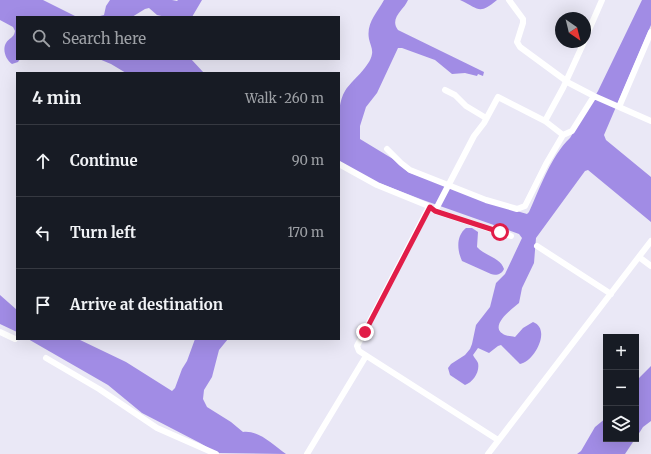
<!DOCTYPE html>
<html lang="en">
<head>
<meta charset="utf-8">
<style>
	body { margin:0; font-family:Merriweather,serif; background:#20242c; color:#f1f3f6 }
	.controls { position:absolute; right:12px; bottom:12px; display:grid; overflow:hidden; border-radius:0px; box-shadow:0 4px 16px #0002 }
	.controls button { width:36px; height:36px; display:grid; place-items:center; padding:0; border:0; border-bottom:1px solid #363941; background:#171b24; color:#f1f3f6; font:20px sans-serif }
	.compass { position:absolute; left:555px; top:12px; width:36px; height:36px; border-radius:50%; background:#171b24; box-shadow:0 4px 16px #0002; rotate:145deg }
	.stop { position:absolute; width:12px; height:12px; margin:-9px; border:3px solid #e11d48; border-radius:50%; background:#fff }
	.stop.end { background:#e11d48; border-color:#fff; box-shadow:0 1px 4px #0008 }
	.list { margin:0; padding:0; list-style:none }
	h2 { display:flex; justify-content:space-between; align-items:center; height:52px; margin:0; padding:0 16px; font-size:17px }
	h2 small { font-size:13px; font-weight:400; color:#9ea1a6 }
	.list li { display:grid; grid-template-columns:26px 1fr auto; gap:12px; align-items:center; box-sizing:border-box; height:72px; padding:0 16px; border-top:1px solid #363941 }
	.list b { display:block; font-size:15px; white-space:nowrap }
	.list em { font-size:13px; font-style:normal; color:#9ea1a6 }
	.icon { flex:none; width:22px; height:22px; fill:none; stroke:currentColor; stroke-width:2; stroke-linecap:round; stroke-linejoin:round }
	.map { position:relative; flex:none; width:651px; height:454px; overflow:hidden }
	.search { position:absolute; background:#171b24; box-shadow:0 4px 16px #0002; left:16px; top:16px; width:324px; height:44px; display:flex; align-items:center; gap:10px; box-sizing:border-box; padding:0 14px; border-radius:0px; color:#9ea1a6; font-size:15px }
	.panel { position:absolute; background:#171b24; box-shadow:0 4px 16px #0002; left:16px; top:72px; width:324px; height:268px; border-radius:0px }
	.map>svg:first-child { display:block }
	.water { fill:#a18ce5 }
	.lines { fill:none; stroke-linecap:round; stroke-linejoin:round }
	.minor { stroke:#fff; stroke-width:6 }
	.route { stroke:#e11d48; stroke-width:5 }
</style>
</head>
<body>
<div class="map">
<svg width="651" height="454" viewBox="0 0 651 454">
	<rect width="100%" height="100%" fill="#eae8f6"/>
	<!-- water -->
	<path class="water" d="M 0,0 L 43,0 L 77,17 L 17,17 L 17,59 L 20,59 L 18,62 L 12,64 C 6,60 2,50 6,43 C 9,38 14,38 15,31 L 13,27 L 0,20 Z
		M 110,0 L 172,0 L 177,1 L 178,0 L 202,0 L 192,17 L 166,17 L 157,15 L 149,8 L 145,9 L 132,17 L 96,17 L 104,15 L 106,6 Z
		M 384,0 L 408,0 C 404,10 389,18 398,30 L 484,72 L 483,76 L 478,74 L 477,76 L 465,73 L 452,74 L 435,60 L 402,48 L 398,48 L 377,93 L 366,107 L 360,126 L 360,139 L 393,159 L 408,172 L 503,207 L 527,214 L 529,212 C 540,188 551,156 570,138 L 598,91 L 642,0 L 651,0 L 651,25 L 604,135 L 606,140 L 651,177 L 651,222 L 588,170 L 585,171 L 536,238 L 534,263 L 522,288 L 519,303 C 512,309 487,327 505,335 C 508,336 511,336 515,337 L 523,328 L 533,322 C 552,329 534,362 520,364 L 501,345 L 498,346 L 489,353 L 478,348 L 473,355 C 474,358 477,360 478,363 C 480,372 473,382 465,385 L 450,375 L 448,368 L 451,364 L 465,355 L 470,349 L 472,344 L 476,325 L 490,307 L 496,283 L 505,274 L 522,238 L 519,234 L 423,200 L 374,181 L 339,161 C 339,142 335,107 345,91 C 351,81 370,67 372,54 C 373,49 370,44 369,39 C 366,23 377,13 384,0 Z
		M 460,0 L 497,0 C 479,15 479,9 460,0 Z
		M 99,59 L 191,59 L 204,73 L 126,73 L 111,64 Z
		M 466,228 L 472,228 L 478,232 L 477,247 C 485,256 501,258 504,269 C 502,274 496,276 491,274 L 462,261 C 457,250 456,236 466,228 Z
		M 0,295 L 17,310 L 17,332 L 0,324 Z
		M 28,339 L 78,339 L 126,362 L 172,391 L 175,388 L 182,369 L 187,361 L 195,339 L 228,339 L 219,350 L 212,377 L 204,390 L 203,399 L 207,407 L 231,422 L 243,432 C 259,430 273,445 286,454 L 217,453 L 200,443 L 142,413 L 108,385 Z
		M 651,366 L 651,421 L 643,427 L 636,438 L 636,381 Z
		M 606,418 L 606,439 L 635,439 L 625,454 L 577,454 L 581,451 L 595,427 Z"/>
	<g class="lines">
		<!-- minor -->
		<path class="minor" d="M 509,0 L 523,19 L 523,23 L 517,42 L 520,47 L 569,83 L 594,96 L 651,121
			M 585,39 L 602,0
			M 445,90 L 455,95 L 466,106 L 486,118
			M 619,107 L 651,32
			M 545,121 L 563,88 L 584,42
			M 387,149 L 401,163 L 410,170 L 486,200 L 517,209 L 525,206 L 546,164 L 563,135 L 572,131 L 594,96
			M 339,164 L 377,185 L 426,205 L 435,211 L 511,236
			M 429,207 L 357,346 L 359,351 L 498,440
			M 435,211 L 474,136 L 484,123 L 498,97 L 545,121 L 563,135
			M 537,246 L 611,294
			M 639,257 L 651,266
			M 0,332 L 15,339
			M 46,358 L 99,389 L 157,428 L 216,454
			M 307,454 L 366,356
			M 488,454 L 651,241"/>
	</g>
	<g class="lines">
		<!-- route -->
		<path class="route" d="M 365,332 L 430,207 L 435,211 L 500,232"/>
	</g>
</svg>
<div class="controls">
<button>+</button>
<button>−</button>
<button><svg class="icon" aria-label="layers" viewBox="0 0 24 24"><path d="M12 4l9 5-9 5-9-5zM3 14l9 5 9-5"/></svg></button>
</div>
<svg class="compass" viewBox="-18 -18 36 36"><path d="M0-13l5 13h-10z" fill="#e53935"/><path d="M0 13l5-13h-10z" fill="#9ea1a6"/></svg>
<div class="stop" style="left:500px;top:232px"></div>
<div class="stop end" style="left:365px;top:332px"></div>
<div class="search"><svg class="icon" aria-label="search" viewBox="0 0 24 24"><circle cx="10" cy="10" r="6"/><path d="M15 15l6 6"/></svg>Search here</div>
<section class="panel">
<h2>4 min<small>Walk · 260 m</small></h2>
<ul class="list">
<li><svg class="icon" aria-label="ahead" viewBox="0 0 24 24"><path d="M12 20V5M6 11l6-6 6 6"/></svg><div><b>Continue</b></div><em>90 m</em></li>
<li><svg class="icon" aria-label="left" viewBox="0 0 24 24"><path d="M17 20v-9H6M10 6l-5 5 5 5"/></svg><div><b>Turn left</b></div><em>170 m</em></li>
<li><svg class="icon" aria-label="arrive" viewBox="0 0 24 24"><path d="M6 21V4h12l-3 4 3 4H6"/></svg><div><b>Arrive at destination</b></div></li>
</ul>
</section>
</div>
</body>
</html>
